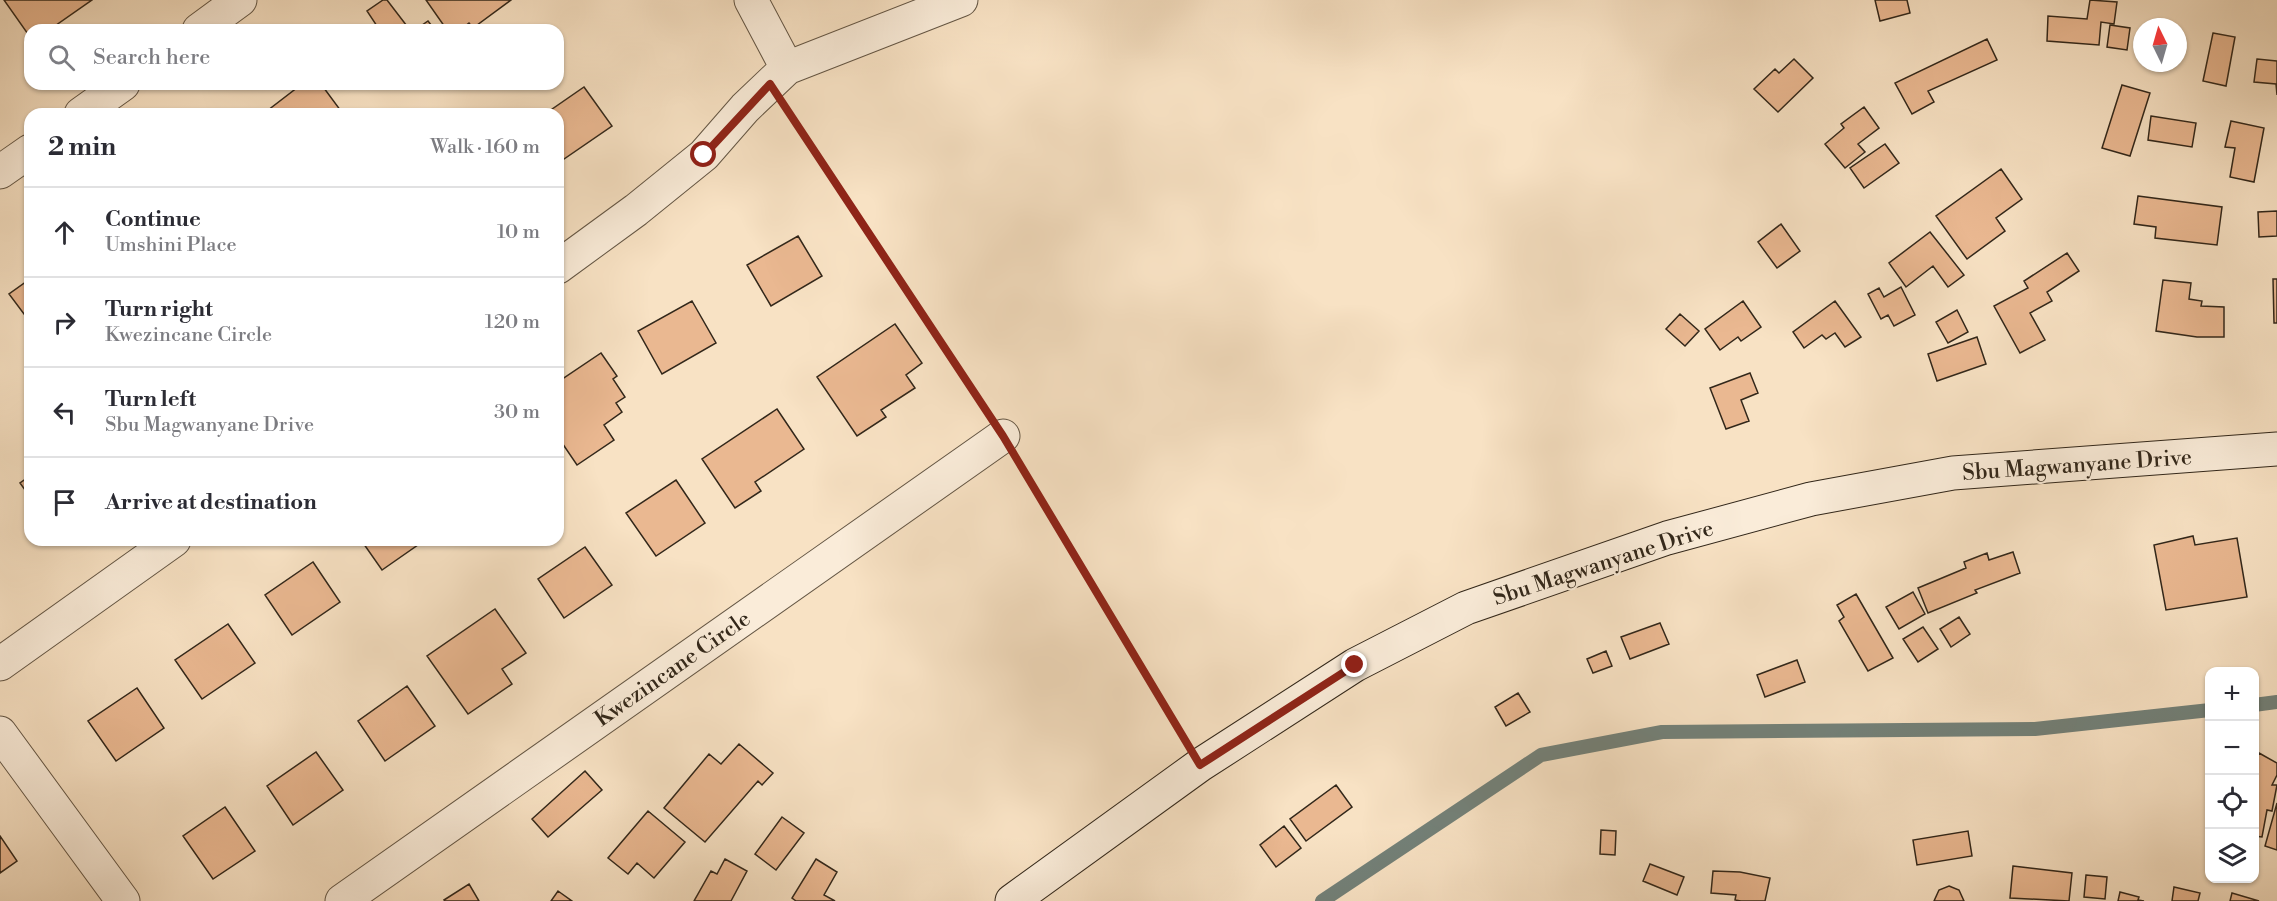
<!DOCTYPE html>
<html lang="en">
<head>
<meta charset="utf-8">
<style>
	body { margin:0; font-family:"Libre Bodoni",serif; background:#f2f2f3; color:#2b2b33 }
	.controls { position:absolute; right:18px; bottom:18px; display:grid; overflow:hidden; border-radius:12px; box-shadow:0 2px 4px #0004 }
	.controls button { width:54px; height:54px; display:grid; place-items:center; padding:0; border:0; border-bottom:2px solid #e1e1e2; background:#fff; color:#2b2b33; font:30px sans-serif }
	.compass { position:absolute; left:2133px; top:18px; width:54px; height:54px; border-radius:50%; background:#fff; box-shadow:0 2px 4px #0004; rotate:355deg }
	.stop { position:absolute; width:18px; height:18px; margin:-14px; border:4px solid #8f2418; border-radius:50%; background:#fff }
	.stop.end { background:#8f2418; border-color:#fff; box-shadow:0 2px 6px #0008 }
	.list { margin:0; padding:0; list-style:none }
	h2 { display:flex; justify-content:space-between; align-items:center; height:78px; margin:0; padding:0 24px; font-size:26px }
	h2 small { font-size:20px; font-weight:400; color:#7c7c81 }
	.list li { display:grid; grid-template-columns:39px 1fr auto; gap:18px; align-items:center; box-sizing:border-box; height:90px; padding:0 24px; border-top:2px solid #e1e1e2 }
	.list b { display:block; font-size:22px; white-space:nowrap }
	.list p { margin:0; font-size:20px; white-space:nowrap; color:#7c7c81 }
	.list em { font-size:20px; font-style:normal; color:#7c7c81 }
	.icon { flex:none; width:33px; height:33px; fill:none; stroke:currentColor; stroke-width:2; stroke-linecap:round; stroke-linejoin:round }
	.map { position:relative; flex:none; width:2277px; height:901px; overflow:hidden }
	.search { position:absolute; background:#fff; box-shadow:0 2px 4px #0004; left:24px; top:24px; width:540px; height:66px; display:flex; align-items:center; gap:15px; box-sizing:border-box; padding:0 21px; border-radius:18px; color:#7c7c81; font-size:22px }
	.panel { position:absolute; background:#fff; box-shadow:0 2px 4px #0004; left:24px; top:108px; width:540px; height:438px; border-radius:18px }
	.map>svg:first-child { display:block }
	.lines { fill:none; stroke-linecap:round; stroke-linejoin:round }
	.stream { stroke:#738179; stroke-width:14 }
	.building { fill:#eab891; stroke:#32271a; stroke-width:1.5 }
	.street-casing { stroke:#645644; stroke-width:35 }
	.secondary-casing { stroke:#32271a; stroke-width:35 }
	.path { stroke:#32271a; stroke-width:4; stroke-dasharray:4.5 3; stroke-linecap:butt }
	.street { stroke:#faecd9; stroke-width:33 }
	.secondary { stroke:#faecd9; stroke-width:33 }
	.route { stroke:#8f2418; stroke-width:8 }
	.labels { text-anchor:middle; stroke-width:4.5; stroke-linejoin:round; paint-order:stroke }
	.street-label { font-size:22px; fill:#32271a; stroke:#faecd9 }
</style>
</head>
<body>
<div class="map">
<svg width="2277" height="901" viewBox="0 0 2277 901">
	<rect width="100%" height="100%" fill="#f8e2c4"/>
	<filter id="stains"><feTurbulence type="fractalNoise" baseFrequency=".00333" numOctaves="4"/><feColorMatrix values="0 0 0 0 .2 0 0 0 0 .09 0 0 0 0 .02 0 0 0 .5 -.17"/></filter>
	<radialGradient id="worn" r=".72"><stop offset=".6" stop-color="#630" stop-opacity="0"/><stop offset="1" stop-color="#630" stop-opacity=".3"/></radialGradient>
	<g class="lines">
		<!-- stream -->
		<path class="stream" d="M 2254,705 L 2277,702
			M 1322,901 L 1541,755 L 1662,732 L 2035,729 L 2210,710"/>
	</g>
	<!-- building -->
	<path class="building" d="M 4,0 L 92,0 L 49,30 L 30,30 L 30,37 Z
		M 383,0 L 387,0 L 410,30 L 372,30 L 377,26 L 367,11 Z
		M 426,0 L 511,0 L 473,28 L 469,23 L 460,30 L 447,30 Z
		M 1875,0 L 1907,0 L 1910,13 L 1880,21 Z
		M 2090,0 L 2117,2 L 2114,24 L 2101,22 L 2099,45 L 2047,41 L 2048,16 L 2087,19 Z
		M 428,21 L 435,30 L 415,30 Z
		M 2110,25 L 2130,28 L 2127,50 L 2107,47 Z
		M 2213,33 L 2235,37 L 2226,86 L 2203,81 Z
		M 1987,39 L 1997,60 L 1928,91 L 1934,102 L 1912,114 L 1895,83 Z
		M 1794,59 L 1813,78 L 1778,112 L 1754,89 L 1775,69 L 1779,73 Z
		M 2257,59 L 2277,61 L 2277,95 L 2276,84 L 2254,82 Z
		M 302,84 L 321,84 L 341,111 L 337,114 L 263,114 Z
		M 2122,85 L 2150,93 L 2130,156 L 2102,148 Z
		M 584,87 L 612,126 L 564,159 L 558,151 L 558,114 L 545,114 Z
		M 1864,107 L 1879,128 L 1858,144 L 1865,152 L 1845,168 L 1825,144 L 1844,128 L 1841,124 Z
		M 2151,116 L 2196,123 L 2192,147 L 2148,140 Z
		M 2231,121 L 2264,128 L 2254,182 L 2230,177 L 2235,148 L 2225,147 Z
		M 1885,144 L 1899,163 L 1864,188 L 1850,168 Z
		M 2001,169 L 2022,199 L 1996,218 L 2005,231 L 1967,259 L 1936,216 Z
		M 2138,196 L 2222,207 L 2217,245 L 2155,238 L 2156,227 L 2134,224 Z
		M 2277,211 L 2277,236 L 2259,237 L 2258,212 Z
		M 1781,224 L 1800,251 L 1777,268 L 1758,242 Z
		M 1930,232 L 1964,275 L 1948,287 L 1933,266 L 1906,287 L 1889,263 Z
		M 798,236 L 822,276 L 771,306 L 747,265 Z
		M 2067,253 L 2079,271 L 2047,292 L 2052,301 L 2030,313 L 2045,340 L 2020,353 L 1994,306 L 2028,288 L 2024,281 Z
		M 30,279 L 30,322 L 9,294 Z
		M 2273,279 L 2277,279 L 2277,323 L 2274,323 Z
		M 2163,280 L 2191,283 L 2189,299 L 2202,301 L 2201,306 L 2224,307 L 2224,337 L 2197,337 L 2156,331 Z
		M 1901,287 L 1915,315 L 1894,326 L 1888,315 L 1881,319 L 1868,294 L 1879,288 L 1884,297 Z
		M 692,301 L 716,343 L 662,374 L 638,331 Z
		M 1743,301 L 1761,327 L 1741,341 L 1738,337 L 1720,350 L 1705,329 Z
		M 1835,301 L 1861,337 L 1845,347 L 1835,333 L 1826,339 L 1822,335 L 1804,348 L 1793,332 Z
		M 1957,310 L 1968,332 L 1948,343 L 1936,322 Z
		M 1680,314 L 1699,331 L 1685,346 L 1666,329 Z
		M 895,324 L 922,363 L 906,375 L 915,388 L 881,410 L 886,417 L 857,436 L 817,377 Z
		M 1977,337 L 1986,364 L 1937,381 L 1928,354 Z
		M 601,353 L 617,376 L 613,379 L 625,397 L 616,403 L 622,412 L 604,425 L 614,440 L 577,465 L 558,437 L 558,382 Z
		M 1750,373 L 1758,393 L 1741,400 L 1749,421 L 1726,429 L 1710,388 Z
		M 777,409 L 804,449 L 755,482 L 761,491 L 735,508 L 702,459 Z
		M 30,476 L 30,497 L 20,483 Z
		M 676,480 L 705,523 L 656,556 L 626,513 Z
		M 2193,536 L 2195,545 L 2237,538 L 2247,597 L 2166,610 L 2154,545 Z
		M 361,540 L 425,540 L 382,570 Z
		M 585,547 L 612,585 L 564,618 L 538,579 Z
		M 2013,552 L 2020,573 L 1975,590 L 1977,593 L 1928,613 L 1918,588 L 1966,568 L 1964,562 L 1987,553 L 1989,560 Z
		M 313,562 L 340,602 L 292,635 L 265,595 Z
		M 1913,592 L 1925,614 L 1899,629 L 1886,607 Z
		M 1856,594 L 1893,658 L 1868,671 L 1839,621 L 1844,617 L 1837,605 Z
		M 495,609 L 526,653 L 502,669 L 512,684 L 468,714 L 427,656 Z
		M 1959,617 L 1970,634 L 1951,647 L 1940,629 Z
		M 1660,623 L 1669,644 L 1630,659 L 1621,637 Z
		M 228,624 L 255,663 L 202,699 L 175,660 Z
		M 1923,627 L 1938,649 L 1918,662 L 1903,639 Z
		M 1606,651 L 1612,666 L 1593,673 L 1587,659 Z
		M 1797,660 L 1805,682 L 1765,697 L 1757,675 Z
		M 407,686 L 435,726 L 385,761 L 358,721 Z
		M 137,688 L 164,728 L 116,761 L 88,721 Z
		M 1518,693 L 1530,712 L 1506,726 L 1495,707 Z
		M 739,744 L 773,773 L 762,785 L 758,781 L 705,842 L 664,808 L 709,754 L 721,764 Z
		M 316,752 L 343,790 L 293,825 L 267,786 Z
		M 2259,753 L 2277,763 L 2277,775 L 2272,785 L 2277,785 L 2272,811 L 2267,810 L 2262,837 L 2254,836 L 2254,762 Z
		M 585,771 L 602,790 L 548,837 L 532,819 Z
		M 1336,785 L 1352,807 L 1306,841 L 1290,819 Z
		M 2277,803 L 2277,850 L 2265,846 Z
		M 225,807 L 255,851 L 213,879 L 183,836 Z
		M 648,811 L 685,842 L 654,878 L 637,863 L 628,874 L 608,858 Z
		M 782,817 L 804,833 L 776,870 L 755,854 Z
		M 1284,826 L 1301,848 L 1276,867 L 1260,845 Z
		M 1601,830 L 1616,831 L 1615,855 L 1600,854 Z
		M 1968,831 L 1972,856 L 1917,865 L 1913,840 Z
		M 0,836 L 17,861 L 0,873 Z
		M 725,859 L 747,871 L 731,901 L 694,901 L 711,871 L 717,874 Z
		M 816,859 L 837,872 L 824,895 L 835,901 L 796,901 L 792,898 Z
		M 1650,864 L 1684,877 L 1677,895 L 1643,881 Z
		M 2013,866 L 2072,873 L 2069,901 L 2010,898 Z
		M 1713,871 L 1740,872 L 1770,878 L 1765,901 L 1741,901 L 1735,900 L 1736,895 L 1711,893 Z
		M 2086,875 L 2107,877 L 2105,899 L 2084,897 Z
		M 469,884 L 479,901 L 445,901 L 444,900 Z
		M 1949,886 L 1959,890 L 1964,901 L 1934,901 L 1939,890 Z
		M 2174,887 L 2200,893 L 2198,901 L 2172,901 Z
		M 558,891 L 572,901 L 551,901 Z
		M 2120,892 L 2139,897 L 2138,900 L 2144,901 L 2118,901 Z
		M 2232,893 L 2259,901 L 2230,901 Z"/>
	<g class="lines">
		<!-- street casing -->
		<g class="street-casing">
			<path id="street" d="M 751,0 L 787,68
				M 199,30 L 240,0
				M 81,114 L 123,84
				M 0,172 L 30,151
				M 558,267 L 636,210 L 704,155 L 745,108 L 787,68 L 961,0
				M 0,664 L 174,540
				M 0,733 L 123,901
				M 342,901 L 1003,436"/>
		</g>
		<!-- secondary casing -->
		<g class="secondary-casing">
			<path id="secondary" d="M 1012,901 L 1200,765 L 1355,665 L 1466,608 L 1667,538 L 1811,499 L 1953,473 L 2277,449"/>
		</g>
		<!-- path -->
		<path class="path" d="M 793,119 L 981,403
			M 1024,470 L 1179,729"/>
		<!-- street -->
		<use href="#street" class="street"/>
		<!-- secondary -->
		<use href="#secondary" class="secondary"/>
	</g>
	<g class="lines">
		<!-- route -->
		<path class="route" d="M 704,155 L 770,84 L 1003,436 L 1200,765 L 1355,665"/>
	</g>
	<g class="labels">
		<!-- street labels -->
		<g class="street-label">
			<text transform="translate(2077 464) rotate(-4)" y="8">Sbu Magwanyane Drive</text>
			<text transform="translate(1603 562) rotate(-18)" y="8">Sbu Magwanyane Drive</text>
			<text transform="translate(672 668) rotate(-35)" y="8">Kwezincane Circle</text>
		</g>
	</g>
	<rect width="100%" height="100%" filter="url(#stains)"/>
	<rect width="100%" height="100%" fill="url(#worn)"/>
</svg>
<div class="controls">
<button>+</button>
<button>−</button>
<button><svg class="icon" aria-label="locate" viewBox="0 0 24 24"><circle cx="12" cy="12" r="6"/><path d="M12 2v4M12 18v4M2 12h4M18 12h4"/></svg></button>
<button><svg class="icon" aria-label="layers" viewBox="0 0 24 24"><path d="M12 4l9 5-9 5-9-5zM3 14l9 5 9-5"/></svg></button>
</div>
<svg class="compass" viewBox="-18 -18 36 36"><path d="M0-13l5 13h-10z" fill="#e53935"/><path d="M0 13l5-13h-10z" fill="#7c7c81"/></svg>
<div class="stop" style="left:704px;top:155px"></div>
<div class="stop end" style="left:1355px;top:665px"></div>
<div class="search"><svg class="icon" aria-label="search" viewBox="0 0 24 24"><circle cx="10" cy="10" r="6"/><path d="M15 15l6 6"/></svg>Search here</div>
<section class="panel">
<h2>2 min<small>Walk · 160 m</small></h2>
<ul class="list">
<li><svg class="icon" aria-label="ahead" viewBox="0 0 24 24"><path d="M12 20V5M6 11l6-6 6 6"/></svg><div><b>Continue</b><p>Umshini Place</p></div><em>10 m</em></li>
<li><svg class="icon" aria-label="right" viewBox="0 0 24 24"><path d="M7 20v-9h11M14 6l5 5-5 5"/></svg><div><b>Turn right</b><p>Kwezincane Circle</p></div><em>120 m</em></li>
<li><svg class="icon" aria-label="left" viewBox="0 0 24 24"><path d="M17 20v-9H6M10 6l-5 5 5 5"/></svg><div><b>Turn left</b><p>Sbu Magwanyane Drive</p></div><em>30 m</em></li>
<li><svg class="icon" aria-label="arrive" viewBox="0 0 24 24"><path d="M6 21V4h12l-3 4 3 4H6"/></svg><div><b>Arrive at destination</b></div></li>
</ul>
</section>
</div>
</body>
</html>
